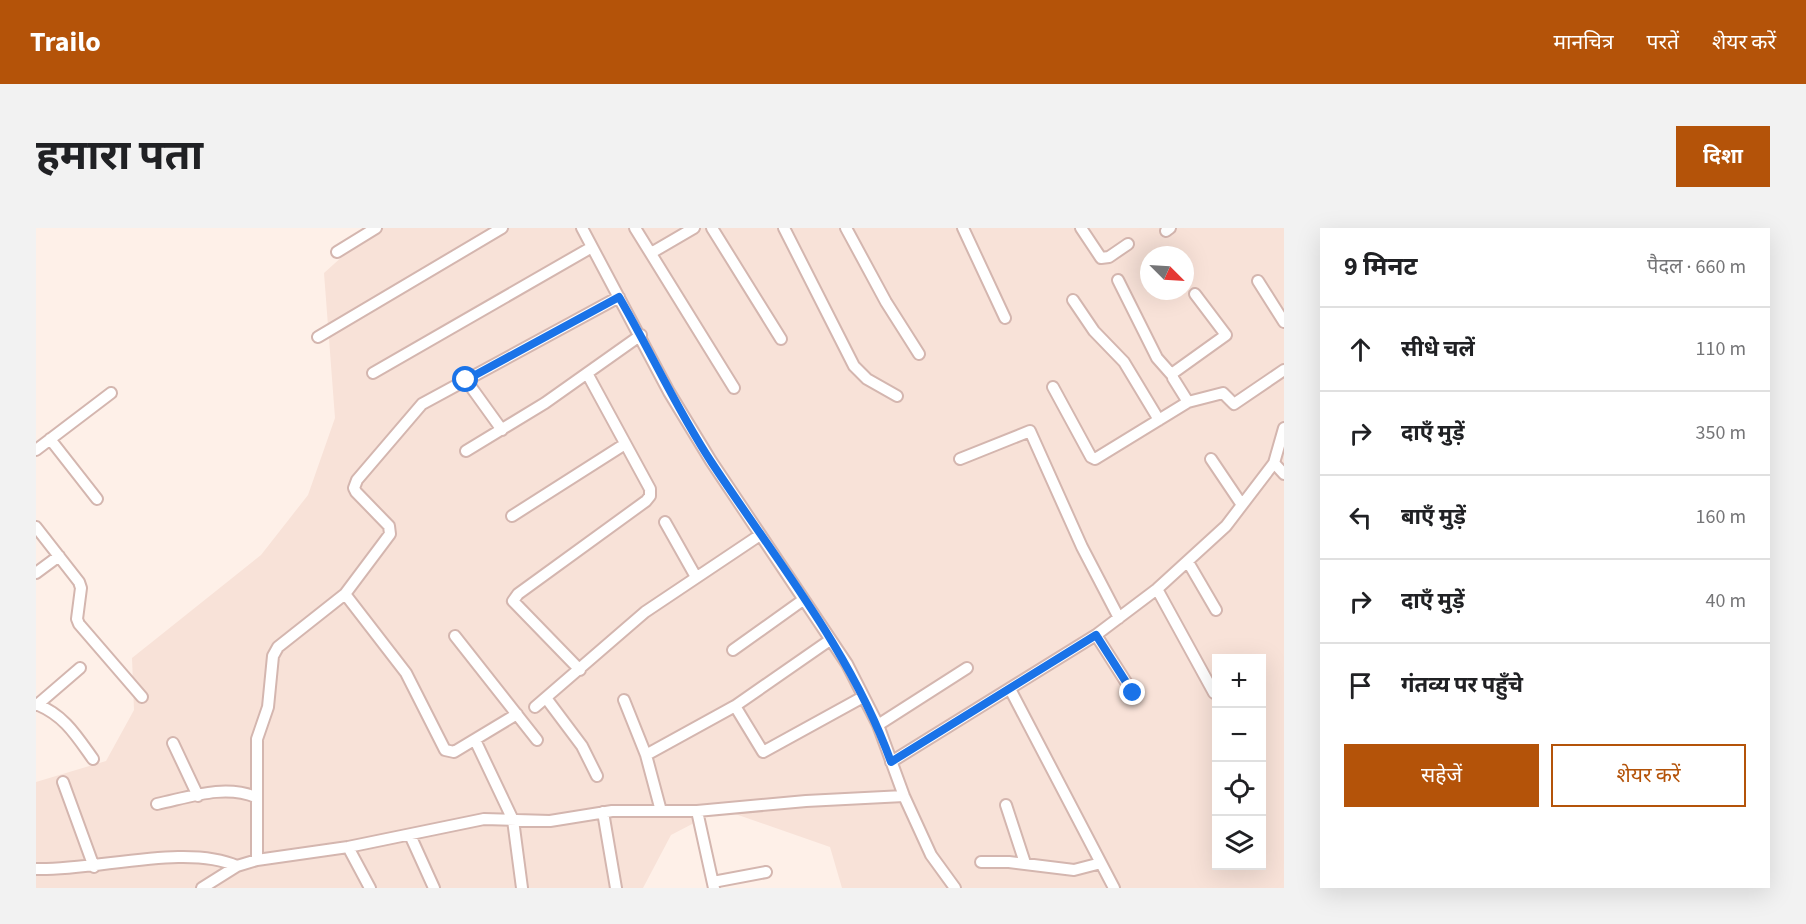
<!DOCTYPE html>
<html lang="hi">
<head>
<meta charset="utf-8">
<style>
	body { margin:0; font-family:"Source Sans 3","Noto Sans Devanagari",sans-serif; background:#f2f2f2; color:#202124 }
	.controls { position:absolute; right:18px; bottom:18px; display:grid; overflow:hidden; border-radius:0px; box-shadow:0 6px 24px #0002 }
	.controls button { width:54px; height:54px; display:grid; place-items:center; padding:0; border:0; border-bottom:2px solid #e0e0e0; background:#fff; color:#202124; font:30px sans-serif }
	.compass { position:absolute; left:1104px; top:18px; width:54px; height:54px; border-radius:50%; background:#fff; box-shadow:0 6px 24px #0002; rotate:114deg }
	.stop { position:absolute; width:18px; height:18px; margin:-14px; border:4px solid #1a73e8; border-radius:50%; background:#fff }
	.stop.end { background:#1a73e8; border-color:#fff; box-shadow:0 2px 6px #0008 }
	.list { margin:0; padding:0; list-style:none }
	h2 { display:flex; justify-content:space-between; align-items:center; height:78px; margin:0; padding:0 24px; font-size:26px }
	h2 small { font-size:20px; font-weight:400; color:#757577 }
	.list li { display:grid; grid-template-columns:39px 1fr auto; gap:18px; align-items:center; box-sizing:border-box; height:84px; padding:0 24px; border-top:2px solid #e0e0e0 }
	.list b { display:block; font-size:22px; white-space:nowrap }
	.list em { font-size:20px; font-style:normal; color:#757577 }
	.actions { display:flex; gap:12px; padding:18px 24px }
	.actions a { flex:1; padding:14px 0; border:2px solid #b45309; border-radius:0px; text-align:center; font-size:21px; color:#b45309 }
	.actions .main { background:#b45309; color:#fff }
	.icon { flex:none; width:33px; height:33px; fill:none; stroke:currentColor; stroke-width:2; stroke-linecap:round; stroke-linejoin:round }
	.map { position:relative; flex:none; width:1248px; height:660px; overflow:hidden; border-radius:0px }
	header { display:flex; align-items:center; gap:36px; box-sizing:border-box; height:84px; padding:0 30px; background:#b45309; color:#fff }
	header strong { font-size:28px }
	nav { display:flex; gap:33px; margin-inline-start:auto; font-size:21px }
	.intro { display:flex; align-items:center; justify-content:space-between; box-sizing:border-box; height:144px; padding:0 36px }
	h1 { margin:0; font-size:42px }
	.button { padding:15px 27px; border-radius:0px; background:#b45309; color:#fff; font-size:21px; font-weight:700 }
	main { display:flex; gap:36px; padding:0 36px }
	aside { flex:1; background:#fff; border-radius:0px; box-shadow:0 6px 24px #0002 }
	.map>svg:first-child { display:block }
	.residential { fill:#f8e2d8; fill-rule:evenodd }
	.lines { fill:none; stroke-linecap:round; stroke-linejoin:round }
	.street-casing { stroke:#d4b6af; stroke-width:14 }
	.street { stroke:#fff; stroke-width:10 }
	.route { stroke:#1a73e8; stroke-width:8 }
</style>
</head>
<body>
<header>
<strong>Trailo</strong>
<nav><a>मानचित्र</a><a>परतें</a><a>शेयर करें</a></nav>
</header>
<div class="intro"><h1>हमारा पता</h1><a class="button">दिशा</a></div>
<main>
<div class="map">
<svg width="1248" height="660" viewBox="0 0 1248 660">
	<rect width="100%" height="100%" fill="#fef0e8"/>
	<!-- residential -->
	<path class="residential" d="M 338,0 L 1248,0 L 1248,660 L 806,660 L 794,619 L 685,581 L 635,607 L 607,660 L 0,660 L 0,554 L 70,533 L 98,482 L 96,430 L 225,327 L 272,267 L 299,190 L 288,45 ZM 1113,27 L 1149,27 L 1149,63 L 1113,63 ZM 1180,430 L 1226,430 L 1226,638 L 1180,638 Z"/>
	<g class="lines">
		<!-- street casing -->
		<g class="street-casing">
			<path id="street" d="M 546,0 L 633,164 L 675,233 L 811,436 L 842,497 L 868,568 L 895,627 L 919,660
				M 599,0 L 698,160
				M 676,0 L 745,111
				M 748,0 L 818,138 L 831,151 L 861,168
				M 810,0 L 850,74 L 883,126
				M 927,0 L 969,90
				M 1045,0 L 1065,30 L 1073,29 L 1092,16
				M 1130,3 L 1134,0
				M 301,24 L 340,0
				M 615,25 L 658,0
				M 1082,52 L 1121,130 L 1136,147
				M 1222,53 L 1248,94
				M 1037,72 L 1058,103 L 1088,134 L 1123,192
				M 282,109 L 466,0
				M 337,145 L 556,19
				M 430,152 L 466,202
				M 1017,159 L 1055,229 L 1059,231 L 1152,174 L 1187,165 L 1198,176 L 1248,142
				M 1152,174 L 1137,150 L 1137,145 L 1190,107 L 1159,66
				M 14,211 L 61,271
				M 0,222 L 75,165
				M 430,223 L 509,175 L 605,107
				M 924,231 L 994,203 L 1046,319 L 1083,390
				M 1175,231 L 1206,277
				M 1238,235 L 1248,246
				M 476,288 L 589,216
				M 629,294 L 660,349
				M 0,299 L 43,354 L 45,360 L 41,391 L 43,396 L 106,469
				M 1152,334 L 1180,382
				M 0,345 L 23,328
				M 1121,361 L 1178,465
				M 309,366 L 370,445 L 409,522 L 418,524 L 481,486
				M 1060,407 L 1097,465
				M 419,408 L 501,512
				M 697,422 L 767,372
				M 544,442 L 477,373 L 482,366 L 610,273 L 614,268 L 614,261 L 552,147
				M 974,461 L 1078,660
				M 510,470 L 546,518 L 561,548
				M 588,472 L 610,527 L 625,583
				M 0,476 C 28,487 40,507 57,531
				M 1,477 L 44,440
				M 699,478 L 727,524 L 827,469
				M 499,479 L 609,384 L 724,307
				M 842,497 L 931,440
				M 439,512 L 477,592 L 486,660
				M 137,515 L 162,568
				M 610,527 L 699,478 L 794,412
				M 855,534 L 1060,407 L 1121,361 L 1190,298 L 1238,235 L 1248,200
				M 27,554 L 58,639
				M 121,576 C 154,569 188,556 220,569
				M 970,577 L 989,635
				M 661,583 L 678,660
				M 567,584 L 580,660
				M 374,607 L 398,660
				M 312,619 L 334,660
				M 221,632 L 221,511 L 232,479 L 237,428 L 242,419 L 309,366 L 354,306 L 353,298 L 320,264 L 318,260 L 321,252 L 386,176 L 583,69
				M 945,634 L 973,634 L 1038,642 L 1065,635
				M 0,641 C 59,643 150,615 201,638
				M 677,654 L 730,644
				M 166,660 L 201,638 L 221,632 L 312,619 L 448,591 L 514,593 L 576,583 L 661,583 L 770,573 L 868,568"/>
		</g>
		<!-- street -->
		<use href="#street" class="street"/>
	</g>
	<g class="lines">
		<!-- route -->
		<path class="route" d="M 430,152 L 583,69 C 615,124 641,182 676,235 C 740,332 816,425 855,534 L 1060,407 L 1097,465"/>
	</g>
</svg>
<div class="controls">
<button>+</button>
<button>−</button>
<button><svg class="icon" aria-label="locate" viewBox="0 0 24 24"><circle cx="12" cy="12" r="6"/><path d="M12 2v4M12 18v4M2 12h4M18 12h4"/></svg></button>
<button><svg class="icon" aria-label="layers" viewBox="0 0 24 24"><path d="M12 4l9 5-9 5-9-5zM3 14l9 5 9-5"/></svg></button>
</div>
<svg class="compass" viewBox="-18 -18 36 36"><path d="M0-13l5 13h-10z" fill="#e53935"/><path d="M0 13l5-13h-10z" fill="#757577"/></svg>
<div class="stop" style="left:430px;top:152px"></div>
<div class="stop end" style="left:1097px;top:465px"></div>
</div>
<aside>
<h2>9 मिनट<small>पैदल · 660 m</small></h2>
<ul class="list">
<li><svg class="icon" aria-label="ahead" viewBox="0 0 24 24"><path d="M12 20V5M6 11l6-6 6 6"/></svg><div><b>सीधे चलें</b></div><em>110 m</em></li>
<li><svg class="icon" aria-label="right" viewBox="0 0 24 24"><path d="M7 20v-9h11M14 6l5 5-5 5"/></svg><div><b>दाएँ मुड़ें</b></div><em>350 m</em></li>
<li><svg class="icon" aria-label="left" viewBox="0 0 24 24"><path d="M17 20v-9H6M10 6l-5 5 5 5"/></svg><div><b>बाएँ मुड़ें</b></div><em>160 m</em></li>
<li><svg class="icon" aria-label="right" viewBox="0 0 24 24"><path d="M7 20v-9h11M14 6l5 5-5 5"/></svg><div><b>दाएँ मुड़ें</b></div><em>40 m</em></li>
<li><svg class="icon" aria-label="arrive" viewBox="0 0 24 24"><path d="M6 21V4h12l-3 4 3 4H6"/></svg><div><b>गंतव्य पर पहुँचे</b></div></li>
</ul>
<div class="actions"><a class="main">सहेजें</a><a>शेयर करें</a></div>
</aside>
</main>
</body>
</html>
